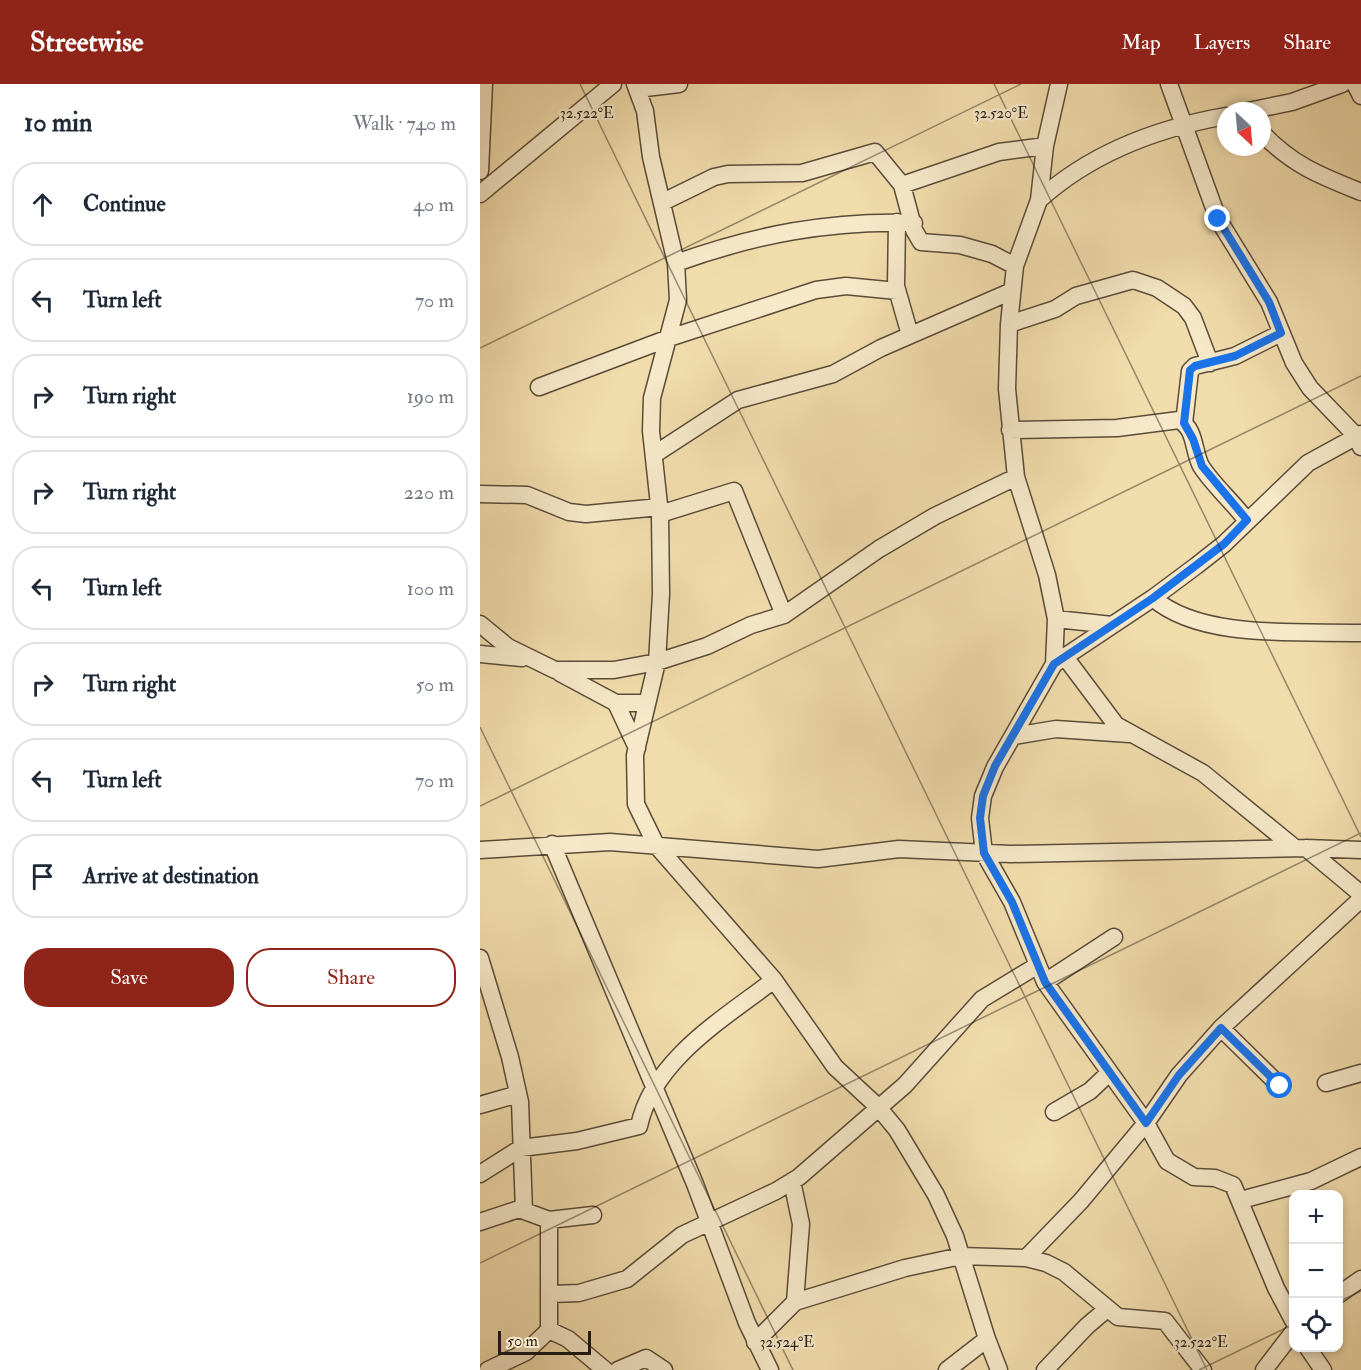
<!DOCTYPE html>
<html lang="en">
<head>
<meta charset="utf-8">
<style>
	body { margin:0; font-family:"IM FELL Double Pica",serif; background:#f6f6f7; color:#1f2937 }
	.controls { position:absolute; right:18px; bottom:18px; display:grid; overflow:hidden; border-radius:12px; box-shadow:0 3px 9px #0003 }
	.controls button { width:54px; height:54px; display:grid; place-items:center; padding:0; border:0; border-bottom:2px solid #e0e1e3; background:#fff; color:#1f2937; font:30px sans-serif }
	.compass { position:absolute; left:737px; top:18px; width:54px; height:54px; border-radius:50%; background:#fff; box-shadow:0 3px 9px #0003; rotate:154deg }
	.scale { position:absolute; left:18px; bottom:15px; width:93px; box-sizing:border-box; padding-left:6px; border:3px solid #281c13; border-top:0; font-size:16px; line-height:21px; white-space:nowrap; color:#281c13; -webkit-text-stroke:4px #f6e8c9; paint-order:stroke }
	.stop { position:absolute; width:18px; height:18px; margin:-14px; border:4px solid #1a73e8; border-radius:50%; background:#fff }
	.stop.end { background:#1a73e8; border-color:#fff; box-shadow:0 2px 6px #0008 }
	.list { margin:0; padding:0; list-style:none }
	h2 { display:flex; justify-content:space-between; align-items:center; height:78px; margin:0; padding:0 24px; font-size:26px }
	h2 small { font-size:20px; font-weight:400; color:#747a83 }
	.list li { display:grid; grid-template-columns:39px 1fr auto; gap:18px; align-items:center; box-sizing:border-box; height:84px; margin:0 12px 12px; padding:0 12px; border:2px solid #e0e1e3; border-radius:24px }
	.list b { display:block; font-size:22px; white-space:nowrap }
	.list em { font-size:20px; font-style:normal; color:#747a83 }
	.actions { display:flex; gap:12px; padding:18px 24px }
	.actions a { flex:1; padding:14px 0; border:2px solid #8f2418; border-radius:24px; text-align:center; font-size:21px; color:#8f2418 }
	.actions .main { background:#8f2418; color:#fff }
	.icon { flex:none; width:33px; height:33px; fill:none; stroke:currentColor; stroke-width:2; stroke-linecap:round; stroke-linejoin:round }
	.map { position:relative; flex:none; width:881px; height:1286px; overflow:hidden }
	header { display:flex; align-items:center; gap:36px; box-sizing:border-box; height:84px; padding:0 30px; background:#8f2418; color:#fff }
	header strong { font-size:28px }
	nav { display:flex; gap:33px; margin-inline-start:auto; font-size:21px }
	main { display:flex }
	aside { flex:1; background:#fff }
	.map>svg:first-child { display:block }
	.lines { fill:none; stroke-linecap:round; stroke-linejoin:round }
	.minor-casing { stroke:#5a4c39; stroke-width:19 }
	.minor { stroke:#f6e8c9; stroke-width:16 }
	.route { stroke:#1a73e8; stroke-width:8 }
	.ticks { fill:none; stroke:#281c13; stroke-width:1.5; stroke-opacity:0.45 }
	.ticks-label { font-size:15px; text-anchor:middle; fill:#281c13; stroke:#f6e8c9; stroke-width:4.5; stroke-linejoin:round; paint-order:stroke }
</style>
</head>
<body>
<header>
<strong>Streetwise</strong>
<nav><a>Map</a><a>Layers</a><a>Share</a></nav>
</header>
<main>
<aside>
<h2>10 min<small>Walk · 740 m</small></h2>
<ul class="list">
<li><svg class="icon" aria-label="ahead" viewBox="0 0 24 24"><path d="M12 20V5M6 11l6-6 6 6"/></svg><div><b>Continue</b></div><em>40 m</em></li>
<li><svg class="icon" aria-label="left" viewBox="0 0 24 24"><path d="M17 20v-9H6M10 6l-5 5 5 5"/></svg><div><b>Turn left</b></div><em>70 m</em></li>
<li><svg class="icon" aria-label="right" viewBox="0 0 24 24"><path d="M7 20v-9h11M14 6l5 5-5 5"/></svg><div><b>Turn right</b></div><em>190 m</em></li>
<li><svg class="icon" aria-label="right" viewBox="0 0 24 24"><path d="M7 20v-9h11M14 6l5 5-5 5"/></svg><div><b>Turn right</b></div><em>220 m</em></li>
<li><svg class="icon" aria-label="left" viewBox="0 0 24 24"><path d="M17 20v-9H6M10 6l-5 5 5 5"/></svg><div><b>Turn left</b></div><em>100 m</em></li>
<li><svg class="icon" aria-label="right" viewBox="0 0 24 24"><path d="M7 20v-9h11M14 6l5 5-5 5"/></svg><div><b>Turn right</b></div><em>50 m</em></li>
<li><svg class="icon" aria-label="left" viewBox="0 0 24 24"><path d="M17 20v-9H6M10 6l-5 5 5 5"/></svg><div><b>Turn left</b></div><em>70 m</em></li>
<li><svg class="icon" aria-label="arrive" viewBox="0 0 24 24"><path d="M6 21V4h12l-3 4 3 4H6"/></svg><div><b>Arrive at destination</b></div></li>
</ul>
<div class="actions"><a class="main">Save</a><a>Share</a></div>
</aside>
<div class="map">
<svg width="881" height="1286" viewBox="0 0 881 1286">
	<rect width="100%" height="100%" fill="#f1dcac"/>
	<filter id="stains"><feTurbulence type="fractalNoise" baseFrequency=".00333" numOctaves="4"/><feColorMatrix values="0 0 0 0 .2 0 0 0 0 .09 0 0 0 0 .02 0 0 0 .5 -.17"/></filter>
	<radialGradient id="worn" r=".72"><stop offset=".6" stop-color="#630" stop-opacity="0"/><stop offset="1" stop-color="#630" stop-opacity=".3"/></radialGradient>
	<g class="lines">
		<!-- minor casing -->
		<g class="minor-casing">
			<path id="minor" d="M 155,0 L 165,27 L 171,73 L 196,179 L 198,216 L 172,314 L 171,347 L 180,430 L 181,510 L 177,578 L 155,671 L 156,720 L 176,761 L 294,896 L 355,983 L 398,1023 L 417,1046 L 456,1111 L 475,1152 L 507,1255 L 467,1286
				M 579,0 L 565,62 L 559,116 L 535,182 L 529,240 L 527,305 L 536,393 L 567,491 L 576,535 L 574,580 L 515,683 L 503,712 L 500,734 L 504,769 L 532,818 L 565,898 L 666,1039 L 687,1077 L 714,1093 L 735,1094 L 753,1101 L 796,1204 L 814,1238
				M 689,0 L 738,135 L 789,218 L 814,279 L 830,304 L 877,353 L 881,363
				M 875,0 L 881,12
				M 157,5 L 199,0
				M 768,27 L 812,18 L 862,0
				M 782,49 C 812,81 841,92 881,108
				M 0,87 L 4,0
				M 422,101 L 519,68 L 565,62
				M 0,110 L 133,0
				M 559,116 C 611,69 678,44 746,32
				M 183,118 L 234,93 L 248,90 L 322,89 L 395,68 L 422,101 L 434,146 L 441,158 L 480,161 L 512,170 L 535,182
				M 417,138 L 416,202 L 430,251
				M 196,179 C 274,151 350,136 434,139
				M 529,240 L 575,225 L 596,212 L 653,196 L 677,204 L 704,222 L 713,234 L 730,279
				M 59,303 L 189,254 L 336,206 L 366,202 L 417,207
				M 704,339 L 710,287 L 715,282 L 755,272 L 801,249
				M 530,346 L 637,344 L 699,336 C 716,345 713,367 721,382 C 733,401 753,418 767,437
				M 175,370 L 258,316 L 353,290 L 401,264 L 532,207
				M 0,410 L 47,411 L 89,428 L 106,430 L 180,423
				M 180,430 L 254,407 L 304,531
				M 673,514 C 721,556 819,547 881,549
				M 576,535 L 632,541
				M 0,540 L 28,563 L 75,586 L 134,586 L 177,578 L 227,562 L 271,541 L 304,531 L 399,465 L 455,432 L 536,393
				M 0,570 L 42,574
				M 585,573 L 636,641 L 723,689 L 815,764
				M 574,580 L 673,514 L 716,482 L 744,460 L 828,379 L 881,350
				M 80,589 L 136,619 L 167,619
				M 136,619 L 157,664
				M 534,652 L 576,645 L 649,650
				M 72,760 L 215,1100 L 267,1239 L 290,1286
				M 826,764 L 881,810
				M 0,766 L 130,758 L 338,775 L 419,765 L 531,770 L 826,764 L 881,766
				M 0,874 L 30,973 L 40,1018 L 44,1127
				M 565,898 L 634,853
				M 741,944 L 800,1002
				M 846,999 L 881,989
				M 0,1021 L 38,1010
				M 574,1028 L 610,1007 L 629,989
				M 0,1090 L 41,1064 L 97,1057 L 159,1042 C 173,976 243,935 294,896
				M 761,1116 L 831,1097 L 881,1073
				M 0,1138 L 39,1125 L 69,1136 L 113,1131
				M 546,1174 L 601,1117 L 666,1039 L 699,991 L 741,944 L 881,815
				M 71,1210 L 99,1209 L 147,1195 L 202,1151 L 296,1107 L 319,1093 L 425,1001 L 502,915 L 558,881
				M 858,1211 L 881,1195
				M 315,1218 L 425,1184 L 481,1172 L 546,1174 L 566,1179 L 584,1188 L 638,1233 L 685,1237 L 723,1286
				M 69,1246 L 88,1255 L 125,1286
				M 507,1255 L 519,1286
				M 275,1258 L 315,1218 L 321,1140 L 312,1097
				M 828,1264 L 843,1286
				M 8,1286 L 46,1268 L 69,1246 L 69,1136
				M 138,1286 L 166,1274 L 184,1286
				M 565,1286 L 607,1242 L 627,1225
				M 784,1286 L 814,1247"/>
		</g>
		<!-- minor -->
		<use href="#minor" class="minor"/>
	</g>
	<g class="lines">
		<!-- route -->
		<path class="route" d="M 738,135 L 789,218 L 801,249 L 755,272 L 715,282 L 710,286 L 704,339 L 713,355 L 722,382 L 767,436 L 744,460 L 673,514 L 574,580 L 515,682 L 503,712 L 500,734 L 504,769 L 532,818 L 565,898 L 666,1039 L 699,991 L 741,944 L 800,1002"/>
	</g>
	<!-- ticks -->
	<path class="ticks" d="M 100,0 L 727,1286M 514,0 L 881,753M 0,264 L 541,0M 0,643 L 313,1286M 0,722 L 881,292M 0,1179 L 881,749M 858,1218 L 881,1207M 719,1286 L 814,1240"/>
	<g class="ticks-label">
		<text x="107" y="34">32.522°E</text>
		<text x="521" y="34">32.520°E</text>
		<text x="307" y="1263">32.524°E</text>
		<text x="721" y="1263">32.522°E</text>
	</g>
	<rect width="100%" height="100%" filter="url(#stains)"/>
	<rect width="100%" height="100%" fill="url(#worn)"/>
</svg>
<div class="controls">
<button>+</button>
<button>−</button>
<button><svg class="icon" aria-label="locate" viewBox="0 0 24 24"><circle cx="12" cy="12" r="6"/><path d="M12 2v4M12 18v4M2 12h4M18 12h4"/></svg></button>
</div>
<svg class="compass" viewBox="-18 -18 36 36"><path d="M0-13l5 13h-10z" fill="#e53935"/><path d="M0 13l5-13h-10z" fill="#747a83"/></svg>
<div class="scale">50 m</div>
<div class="stop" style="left:800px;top:1002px"></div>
<div class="stop end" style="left:738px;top:135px"></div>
</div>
</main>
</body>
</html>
